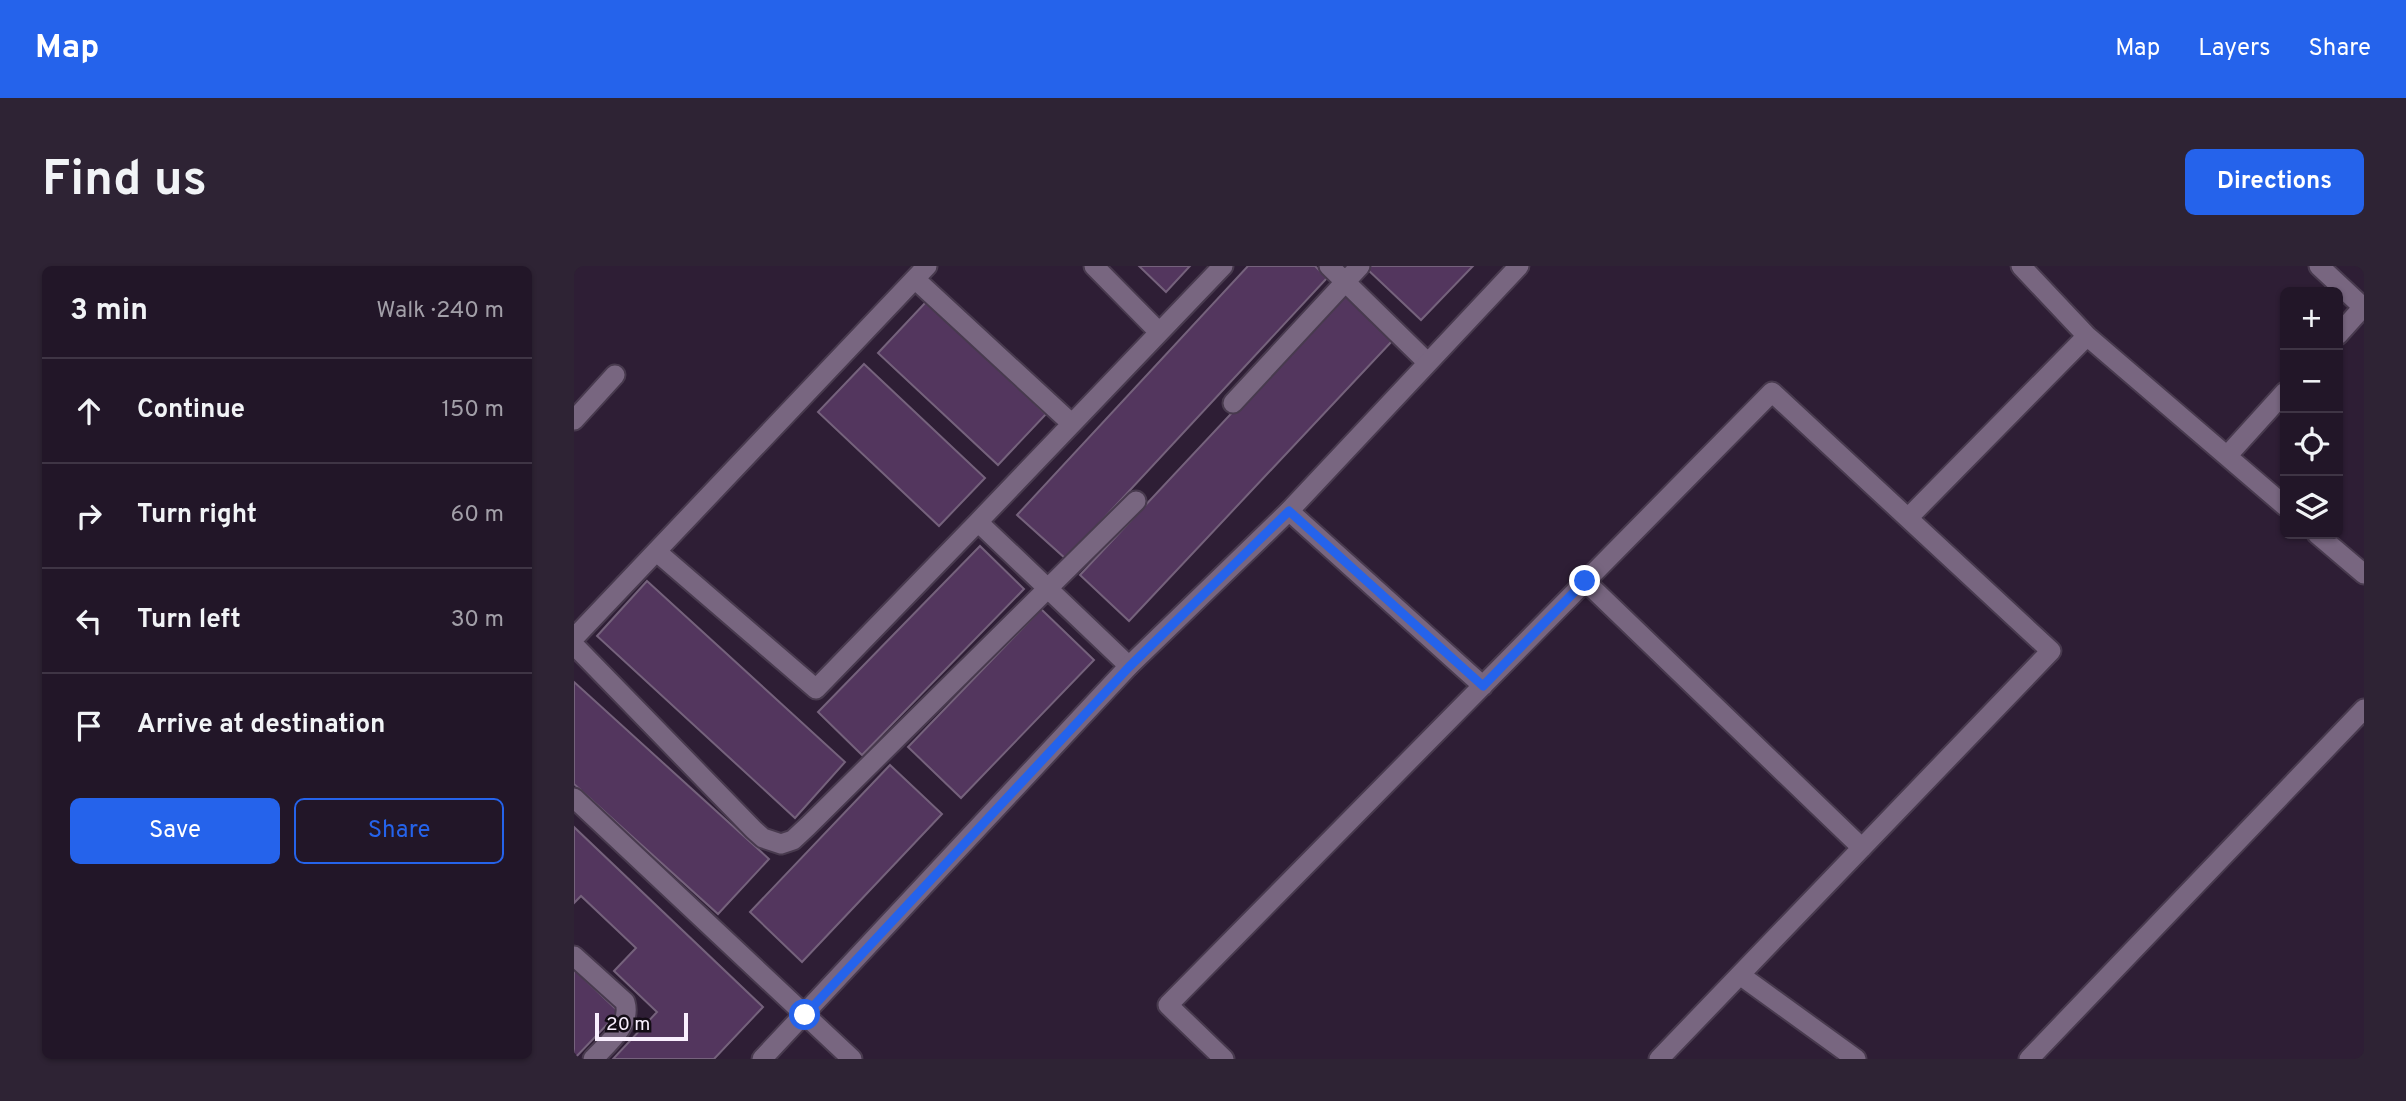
<!DOCTYPE html>
<html lang="en">
<head>
<meta charset="utf-8">
<style>
	body { margin:0; font-family:Overpass,sans-serif; background:#2e2334; color:#f1f3f6 }
	.controls { position:absolute; right:21px; top:21px; display:grid; overflow:hidden; border-radius:10px; box-shadow:0 2px 5px #0004 }
	.controls button { width:63px; height:63px; display:grid; place-items:center; padding:0; border:0; border-bottom:2px solid #3f3545; background:#221628; color:#f1f3f6; font:35px sans-serif }
	.scale { position:absolute; left:21px; bottom:18px; width:93px; box-sizing:border-box; padding-left:7px; border:4px solid #f9effe; border-top:0; font-size:19px; line-height:24px; white-space:nowrap; color:#f9effe; -webkit-text-stroke:5px #130c15; paint-order:stroke }
	.stop { position:absolute; width:21px; height:21px; margin:-16px; border:5px solid #2563eb; border-radius:50%; background:#fff }
	.stop.end { background:#2563eb; border-color:#fff; box-shadow:0 2px 7px #0008 }
	.list { margin:0; padding:0; list-style:none }
	h2 { display:flex; justify-content:space-between; align-items:center; height:91px; margin:0; padding:0 28px; font-size:30px }
	h2 small { font-size:23px; font-weight:400; color:#a29fa8 }
	.list li { display:grid; grid-template-columns:46px 1fr auto; gap:21px; align-items:center; box-sizing:border-box; height:105px; padding:0 28px; border-top:2px solid #3f3545 }
	.list b { display:block; font-size:26px; white-space:nowrap }
	.list em { font-size:23px; font-style:normal; color:#a29fa8 }
	.actions { display:flex; gap:14px; padding:21px 28px }
	.actions a { flex:1; padding:16px 0; border:2px solid #2563eb; border-radius:10px; text-align:center; font-size:24px; color:#2563eb }
	.actions .main { background:#2563eb; color:#fff }
	.icon { flex:none; width:38px; height:38px; fill:none; stroke:currentColor; stroke-width:2; stroke-linecap:round; stroke-linejoin:round }
	.map { position:relative; flex:none; width:1790px; height:793px; overflow:hidden; border-radius:10px }
	header { display:flex; align-items:center; gap:42px; box-sizing:border-box; height:98px; padding:0 35px; background:#2563eb; color:#fff }
	header strong { font-size:33px }
	nav { display:flex; gap:38px; margin-inline-start:auto; font-size:24px }
	.intro { display:flex; align-items:center; justify-content:space-between; box-sizing:border-box; height:168px; padding:0 42px }
	h1 { margin:0; font-size:49px }
	.button { padding:18px 32px; border-radius:10px; background:#2563eb; color:#fff; font-size:24px; font-weight:700 }
	main { display:flex; gap:42px; padding:0 42px }
	aside { flex:1; background:#221628; border-radius:10px; box-shadow:0 2px 5px #0004 }
	.map>svg:first-child { display:block }
	.building { fill:#53365e; stroke:#75627c; stroke-width:2 }
	.lines { fill:none; stroke-linecap:round; stroke-linejoin:round }
	.minor-casing { stroke:#483a4e; stroke-width:23 }
	.tertiary-casing { stroke:#483a4e; stroke-width:23 }
	.minor { stroke:#786680; stroke-width:19 }
	.tertiary { stroke:#786680; stroke-width:19 }
	.route { stroke:#2563eb; stroke-width:9 }
</style>
</head>
<body>
<header>
<strong>Map</strong>
<nav><a>Map</a><a>Layers</a><a>Share</a></nav>
</header>
<div class="intro"><h1>Find us</h1><a class="button">Directions</a></div>
<main>
<aside>
<h2>3 min<small>Walk · 240 m</small></h2>
<ul class="list">
<li><svg class="icon" aria-label="ahead" viewBox="0 0 24 24"><path d="M12 20V5M6 11l6-6 6 6"/></svg><div><b>Continue</b></div><em>150 m</em></li>
<li><svg class="icon" aria-label="right" viewBox="0 0 24 24"><path d="M7 20v-9h11M14 6l5 5-5 5"/></svg><div><b>Turn right</b></div><em>60 m</em></li>
<li><svg class="icon" aria-label="left" viewBox="0 0 24 24"><path d="M17 20v-9H6M10 6l-5 5 5 5"/></svg><div><b>Turn left</b></div><em>30 m</em></li>
<li><svg class="icon" aria-label="arrive" viewBox="0 0 24 24"><path d="M6 21V4h12l-3 4 3 4H6"/></svg><div><b>Arrive at destination</b></div></li>
</ul>
<div class="actions"><a class="main">Save</a><a>Share</a></div>
</aside>
<div class="map">
<svg width="1790" height="793" viewBox="0 0 1790 793">
	<rect width="100%" height="100%" fill="#2e1e35"/>
	<!-- building -->
	<path class="building" d="M 565,0 L 616,0 L 592,26 Z
		M 674,0 L 741,0 L 753,12 L 492,293 L 443,249 Z
		M 796,0 L 899,0 L 847,54 L 793,3 Z
		M 771,26 L 820,73 L 555,355 L 506,309 Z
		M 352,36 L 472,148 L 424,199 L 304,87 Z
		M 290,98 L 411,212 L 365,260 L 244,146 Z
		M 406,280 L 450,323 L 288,489 L 244,446 Z
		M 73,315 L 271,496 L 221,552 L 23,370 Z
		M 467,343 L 520,394 L 387,532 L 334,481 Z
		M 0,416 L 195,593 L 144,648 L 0,518 Z
		M 316,499 L 368,548 L 228,696 L 176,646 Z
		M 0,561 L 189,741 L 140,793 L 39,793 L 83,746 L 40,705 L 62,682 L 7,630 L 0,637 Z
		M 0,703 L 45,746 L 0,793 Z"/>
	<g class="lines">
		<!-- minor casing -->
		<g class="minor-casing">
			<path id="minor" d="M 520,0 L 584,65
				M 755,0 L 853,96
				M 1447,0 L 1513,70 L 1711,240
				M 1745,0 L 1789,41
				M 341,13 L 497,157
				M 1764,69 L 1790,40
				M 659,137 L 786,0
				M 0,154 L 41,109
				M 1653,190 L 1711,126
				M 715,245 L 909,420
				M 1336,250 L 1513,70
				M 404,256 L 649,0
				M 1743,268 L 1790,308
				M 83,286 L 242,423 L 404,256 L 555,400
				M 1011,315 L 1288,582
				M 0,372 L 353,0
				M 0,379 L 180,564 L 189,572 L 207,578 L 219,574 L 234,560 L 562,235
				M 0,532 L 278,793
				M 0,690 L 51,736 C 58,759 33,778 19,793
				M 1166,709 L 1282,793
				M 650,793 L 594,739 L 1198,126 L 1477,385 L 1085,793"/>
		</g>
		<!-- tertiary casing -->
		<g class="tertiary-casing">
			<path id="tertiary" d="M 188,793 L 555,400 L 715,245 L 945,0
				M 1455,793 L 1790,443"/>
		</g>
		<!-- minor -->
		<use href="#minor" class="minor"/>
		<!-- tertiary -->
		<use href="#tertiary" class="tertiary"/>
	</g>
	<g class="lines">
		<!-- route -->
		<path class="route" d="M 231,749 L 555,401 L 715,245 L 909,420 L 1011,315"/>
	</g>
</svg>
<div class="controls">
<button>+</button>
<button>−</button>
<button><svg class="icon" aria-label="locate" viewBox="0 0 24 24"><circle cx="12" cy="12" r="6"/><path d="M12 2v4M12 18v4M2 12h4M18 12h4"/></svg></button>
<button><svg class="icon" aria-label="layers" viewBox="0 0 24 24"><path d="M12 4l9 5-9 5-9-5zM3 14l9 5 9-5"/></svg></button>
</div>
<div class="scale">20 m</div>
<div class="stop" style="left:231px;top:749px"></div>
<div class="stop end" style="left:1011px;top:315px"></div>
</div>
</main>
</body>
</html>
